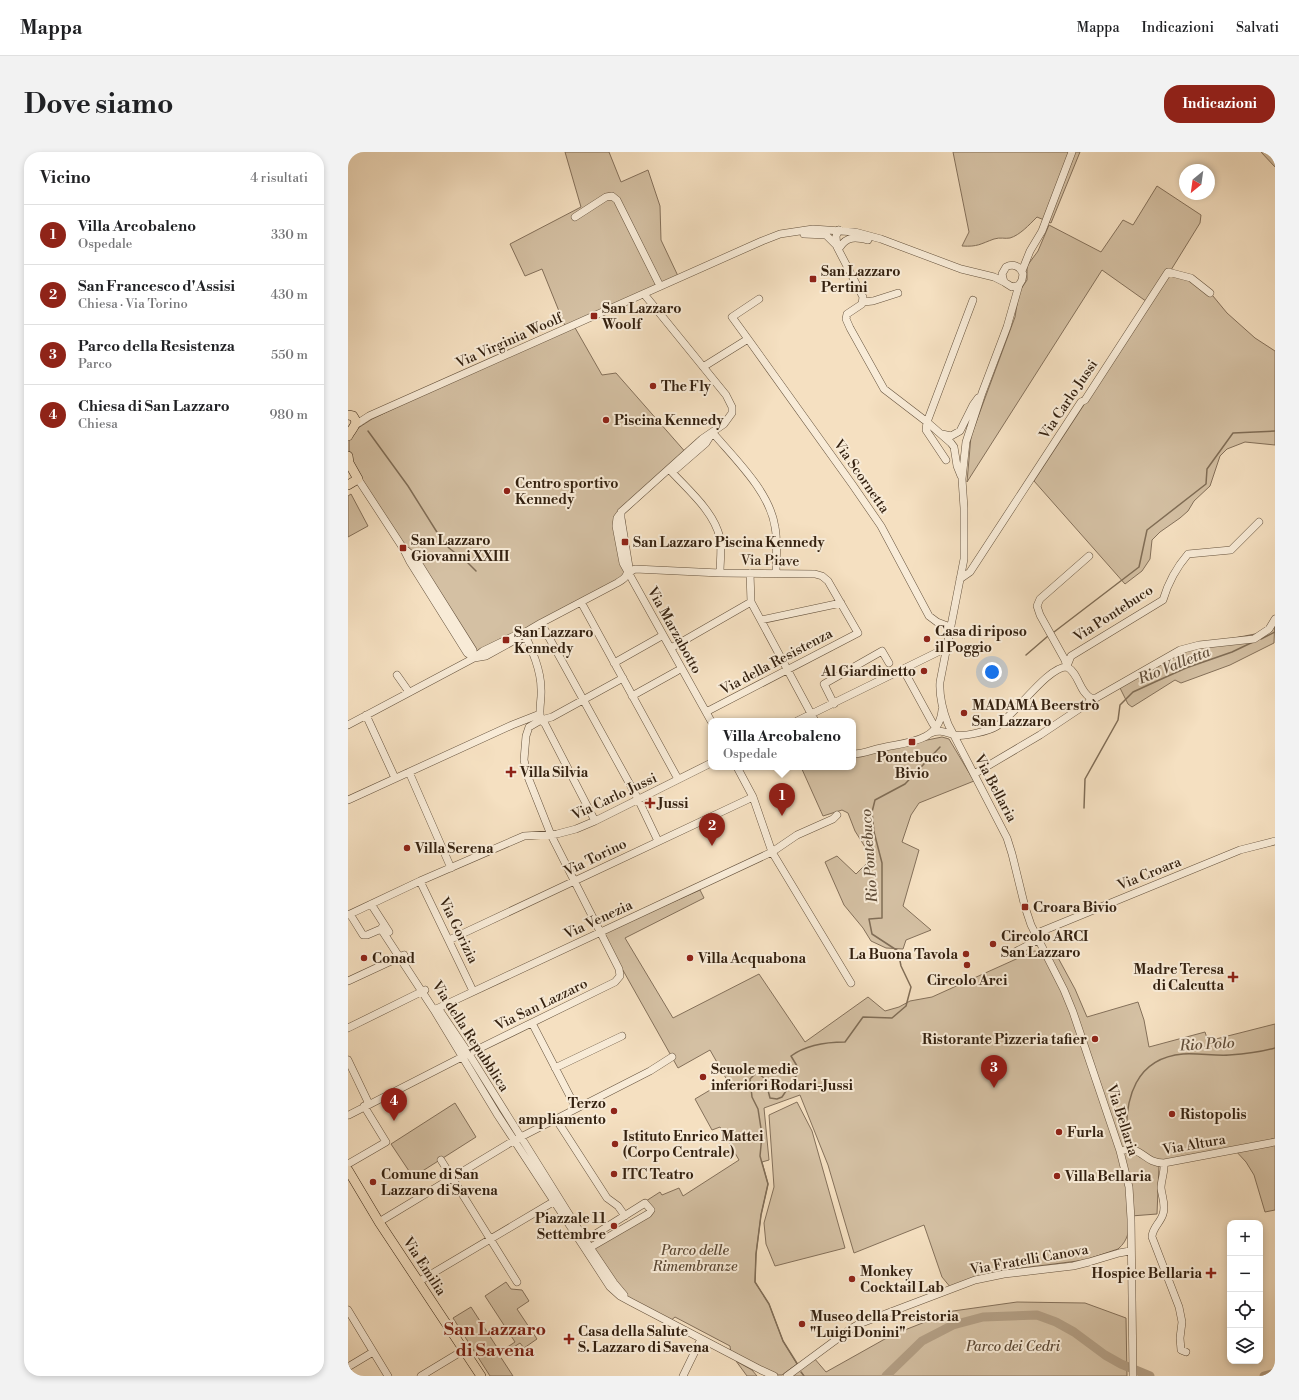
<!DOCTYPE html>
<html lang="it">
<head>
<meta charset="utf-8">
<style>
	body { margin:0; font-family:"Libre Bodoni",serif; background:#f2f2f2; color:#202124 }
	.controls { position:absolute; right:12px; bottom:12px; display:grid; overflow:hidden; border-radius:8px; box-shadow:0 2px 6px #0003 }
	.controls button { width:36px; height:36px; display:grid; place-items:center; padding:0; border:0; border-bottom:1px solid #e0e0e0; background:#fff; color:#202124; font:20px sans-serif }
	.compass { position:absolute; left:831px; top:12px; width:36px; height:36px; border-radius:50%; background:#fff; box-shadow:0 2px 6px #0003; rotate:209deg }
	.you { position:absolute; left:644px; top:520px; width:14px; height:14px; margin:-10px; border:3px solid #fff; border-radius:50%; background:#1a73e8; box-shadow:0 0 0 6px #1a73e833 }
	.badge { display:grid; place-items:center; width:26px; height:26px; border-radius:50%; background:#8f2418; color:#fff; font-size:13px; font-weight:700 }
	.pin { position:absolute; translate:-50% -33px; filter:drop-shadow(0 1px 2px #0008) }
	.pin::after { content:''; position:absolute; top:21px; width:14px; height:12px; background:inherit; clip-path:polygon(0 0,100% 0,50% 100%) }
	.popup { position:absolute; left:360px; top:566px; width:148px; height:52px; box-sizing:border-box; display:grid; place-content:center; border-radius:8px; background:#fff; filter:drop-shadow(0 1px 3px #0005); font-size:13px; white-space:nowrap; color:#757577 }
	.popup b { font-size:15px; color:#202124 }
	.popup::after { content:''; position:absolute; left:50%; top:100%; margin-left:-8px; border:8px solid transparent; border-top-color:#fff }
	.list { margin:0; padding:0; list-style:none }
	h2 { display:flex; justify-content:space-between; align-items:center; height:52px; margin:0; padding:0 16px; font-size:17px }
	h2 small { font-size:13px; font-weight:400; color:#757577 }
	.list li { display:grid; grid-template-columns:26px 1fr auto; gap:12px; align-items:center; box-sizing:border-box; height:60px; padding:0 16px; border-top:1px solid #e0e0e0 }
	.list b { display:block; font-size:15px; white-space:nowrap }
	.list p { margin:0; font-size:13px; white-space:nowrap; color:#757577 }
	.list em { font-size:13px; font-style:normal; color:#757577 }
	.icon { flex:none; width:22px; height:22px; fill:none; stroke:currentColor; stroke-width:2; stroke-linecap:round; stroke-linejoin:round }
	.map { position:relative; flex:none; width:927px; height:1224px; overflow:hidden; border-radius:16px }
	header { display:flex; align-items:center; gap:24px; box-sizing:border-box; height:56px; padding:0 20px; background:#fff; border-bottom:1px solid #e0e0e0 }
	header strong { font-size:19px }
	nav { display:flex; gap:22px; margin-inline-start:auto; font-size:14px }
	.intro { display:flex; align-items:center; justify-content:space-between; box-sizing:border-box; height:96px; padding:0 24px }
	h1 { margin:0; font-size:28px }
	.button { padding:10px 18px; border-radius:16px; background:#8f2418; color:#fff; font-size:14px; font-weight:700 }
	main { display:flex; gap:24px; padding:0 24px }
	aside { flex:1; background:#fff; border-radius:16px; box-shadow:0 2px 6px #0003 }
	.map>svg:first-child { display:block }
	.green { fill:#d4c0a3; stroke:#84705a; fill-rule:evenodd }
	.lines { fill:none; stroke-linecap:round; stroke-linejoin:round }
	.stream { stroke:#806d56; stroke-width:1.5 }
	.river { stroke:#b39f85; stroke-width:9 }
	.minor-casing { stroke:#64513c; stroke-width:8 }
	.major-casing { stroke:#342110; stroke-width:10 }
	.minor { stroke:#f8ebd7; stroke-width:7 }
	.major { stroke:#f5e0c1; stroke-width:9 }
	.poi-dot { fill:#8f2418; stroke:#f8ebd7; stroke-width:1.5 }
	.labels { text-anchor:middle; stroke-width:4; stroke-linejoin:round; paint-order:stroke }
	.poi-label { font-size:14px; font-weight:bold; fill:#342110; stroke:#f8ebd7; text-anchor:start }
	.street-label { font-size:14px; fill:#342110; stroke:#f8ebd7 }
	.park-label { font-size:14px; font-style:italic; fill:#5c4935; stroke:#f8ebd7 }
	.water-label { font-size:15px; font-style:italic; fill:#604d39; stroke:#f8ebd7 }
	.district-label { font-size:18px; font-weight:bold; fill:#7a1f14; stroke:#f8ebd7 }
</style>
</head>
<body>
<header>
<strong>Mappa</strong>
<nav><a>Mappa</a><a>Indicazioni</a><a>Salvati</a></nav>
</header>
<div class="intro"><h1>Dove siamo</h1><a class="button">Indicazioni</a></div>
<main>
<aside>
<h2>Vicino<small>4 risultati</small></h2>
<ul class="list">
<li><span class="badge">1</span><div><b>Villa Arcobaleno</b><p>Ospedale</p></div><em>330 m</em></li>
<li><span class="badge">2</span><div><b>San Francesco d'Assisi</b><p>Chiesa · Via Torino</p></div><em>430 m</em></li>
<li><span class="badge">3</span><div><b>Parco della Resistenza</b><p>Parco</p></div><em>550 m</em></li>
<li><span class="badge">4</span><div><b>Chiesa di San Lazzaro</b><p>Chiesa</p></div><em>980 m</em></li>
</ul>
</aside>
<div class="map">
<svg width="927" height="1224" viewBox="0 0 927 1224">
	<rect width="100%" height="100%" fill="#f5e0c1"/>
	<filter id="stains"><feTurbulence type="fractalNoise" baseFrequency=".005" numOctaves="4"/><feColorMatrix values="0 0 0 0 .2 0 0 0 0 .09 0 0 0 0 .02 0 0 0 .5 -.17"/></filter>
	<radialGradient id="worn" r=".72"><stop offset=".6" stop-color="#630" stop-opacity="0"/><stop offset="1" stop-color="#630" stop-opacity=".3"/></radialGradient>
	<!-- green -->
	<path class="green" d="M 217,0 L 261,0 L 273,30 L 300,18 L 312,54 L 313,88 L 330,124 L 226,174 L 254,223 L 268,221 L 340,303 L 276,362 L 283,422 L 132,504 L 123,503 L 1,310 L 1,288 L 7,278 L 24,267 L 217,174 L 194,117 L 177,124 L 162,92 L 233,55 Z
		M 605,0 L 732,0 L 703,71 L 689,65 C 681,73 672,83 662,86 C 657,87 652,85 646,87 C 632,92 630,95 614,94 L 621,80 Z
		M 913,0 L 927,0 L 927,15 Z
		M 809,34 L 853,63 L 852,71 L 823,118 L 860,138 L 879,161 L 907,186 L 927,199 L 927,293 L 897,290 L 879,297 L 872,304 L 862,334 L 846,349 L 840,359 L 832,366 L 812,380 L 804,388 L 802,407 L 794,419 L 777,432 L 686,329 L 802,152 L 754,118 L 619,330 L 623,284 L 667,165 L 671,140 L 679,128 L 679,114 L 690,99 L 701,73 L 753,100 L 775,68 L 785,73 Z
		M 3,342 L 20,374 L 0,385 L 0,344 Z
		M 927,463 L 926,491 L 882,513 L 833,531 L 827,528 L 784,555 L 780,552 L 770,532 L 830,497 L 912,481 L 925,468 Z
		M 594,585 L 601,587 L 626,629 L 571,651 L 563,663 L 554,690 L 571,698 L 555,754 L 583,778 L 558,788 L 555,797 L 538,796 L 523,789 L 515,776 L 496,753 L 477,710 L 489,704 L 508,722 L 524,706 L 507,679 L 500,661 L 494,658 L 475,664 L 453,615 L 505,615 L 505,603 Z
		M 352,738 L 356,746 L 277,786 L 325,866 L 411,822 L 457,890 L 520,845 L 537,859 L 551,855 L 562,849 L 584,845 L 686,799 L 701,801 L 704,803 L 708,802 L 727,837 L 739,865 L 790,850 L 796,868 L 801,895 L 857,880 L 860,889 L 927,872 L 927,1058 L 917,1060 L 906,1023 L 898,1010 L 886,997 L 811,1013 L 809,1062 L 783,1064 C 781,1077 781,1088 770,1097 L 737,1108 L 643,1120 L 603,1136 L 594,1125 L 576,1073 L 506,1101 L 480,1013 L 452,943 L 416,956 L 421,1008 L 414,1010 L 420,1032 L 413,1063 L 408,1102 L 407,1130 L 421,1152 L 435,1189 L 449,1212 L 434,1223 L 424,1223 L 383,1202 L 382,1194 L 327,1165 L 321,1170 L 283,1150 L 244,1096 L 306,1060 L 298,1049 L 312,1040 L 314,1043 L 331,1036 L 335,1044 L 391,1008 L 372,975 L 364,978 L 347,947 L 379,928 L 362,898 L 330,916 L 254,781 Z
		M 449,950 L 464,979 L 497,1096 L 427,1114 L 418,1092 L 416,1071 L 426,1035 L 421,963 Z
		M 107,951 L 128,985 L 65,1025 L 43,992 Z
		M 158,1130 L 163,1137 L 174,1138 L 181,1149 L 169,1157 L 189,1187 L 176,1196 L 172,1191 L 152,1204 L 165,1224 L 142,1224 L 105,1166 L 123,1155 L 152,1200 L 167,1190 L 137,1144 Z
		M 669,1150 L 737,1151 L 778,1166 L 779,1224 L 439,1224 L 466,1206 L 478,1220 L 544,1183 L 605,1159 ZM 657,1164 L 656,1165 L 616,1170 L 635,1165 Z
		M 388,1209 L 404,1218 L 409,1224 L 399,1224 Z"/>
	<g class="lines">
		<!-- stream -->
		<path class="stream" d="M 20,279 L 60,334 L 92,385 L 101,396 L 120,411 L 128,419
			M 706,480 L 791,415 L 799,378 L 858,332 L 859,317 L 885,281 L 927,279
			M 913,487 L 927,480
			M 678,503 L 700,484
			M 736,656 L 737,627 L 770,568 L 772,553 L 785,540 L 809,529 L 838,516 L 884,500 L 905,490
			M 779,988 C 776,946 788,906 835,902 C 851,901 866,904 881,903 C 896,902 913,900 927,896
			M 450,1213 L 435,1189 L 421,1152 L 407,1130 L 408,1102 L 413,1063 L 420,1032 L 412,1004 L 414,983 L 410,957 L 404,945 L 402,927 L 409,920 L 417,927 L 422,946 L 429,947 L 434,945 L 450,921 L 449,914 L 443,904 C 458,893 479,890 497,890 L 515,865 L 544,866 L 558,854 L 563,835 L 553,814 L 550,799 L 524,782 L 521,767 L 534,766 L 534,711 L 526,680 L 524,660 L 527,648 L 557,632 L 592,595
			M 453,1220 L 456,1224"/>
		<!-- river -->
		<path class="river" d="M 538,1224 L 574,1189 L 605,1173 L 635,1165 L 689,1163 L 708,1170 L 726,1180 L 757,1203 L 773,1212 L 802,1224
			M 916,1224 L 927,1221"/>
		<!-- minor casing -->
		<g class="minor-casing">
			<path id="minor" d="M 227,65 L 258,45 L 264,44 L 269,48 L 312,134
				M 491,78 L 488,84 L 489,95 L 515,145 L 514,152 L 499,162 L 498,167 L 502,176 L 536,237 L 579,270 L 603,291 L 606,295 L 609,314 L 613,324
				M 456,82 L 478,83 L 488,93
				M 492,95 C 499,84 508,85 520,88
				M 674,119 L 682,99 L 694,79 L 724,0
				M 671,133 L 664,135 L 656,130 L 654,122 L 658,115 C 665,111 672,114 675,122 L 674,128 L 671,133 L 659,175 L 634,241 L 618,290 L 614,327 L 616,356 L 616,407 L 592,530 C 591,545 595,559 600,572 L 659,686 L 664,702 L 677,755 L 683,773 L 716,838 L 725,860 L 772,999 L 781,1035 L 783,1067 L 785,1224
				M 296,142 L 378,243 L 384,255 L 384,261 L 376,272 L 354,287 L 274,359 L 269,366 L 268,374 L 275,411 L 363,569
				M 515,150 L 525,149 L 550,141
				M 400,187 L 384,165 L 411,147
				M 355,215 L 400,187 L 504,332 L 533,374 L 581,464 L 589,470 L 602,475
				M 7,273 L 21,264 L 414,89 L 432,82 L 465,77 L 507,80 L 533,87 L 613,117 L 646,125 L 656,130
				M 365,281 C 387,307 422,340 427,375 C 430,390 428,406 428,422
				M 594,282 L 603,284 L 612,279 L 625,253 L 630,246
				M 598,308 L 578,278 L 579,270 L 625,148
				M 321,317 C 339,337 366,359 372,386 C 374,397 372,409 372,421
				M 328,317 L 358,291 L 363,283
				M 10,327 L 55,396 L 62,410 L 119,501 L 126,506
				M 59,399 L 68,407 L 76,420 L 125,498 L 126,506
				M 741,404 L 692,447 L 689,454 L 692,463 L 717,508 L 719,515 C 731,521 731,540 743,546 L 748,546 L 832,498 L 851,493 L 906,487 L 921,477 L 927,467
				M 280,421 L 287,417 L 372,421 L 467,422 L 474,424 L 480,429 L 510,481 L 358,560
				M 402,421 L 403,450 L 467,569
				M 612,427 L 622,420 L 733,250 L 737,248 L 820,120 L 843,126 L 862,141
				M 233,450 L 330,627
				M 413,468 L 493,451
				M 193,471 L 290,647 L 310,689
				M 323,496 L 403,450
				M 126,506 L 138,504 L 167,488 L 176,481 L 193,471 L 269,431 C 276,427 280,424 281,415 L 273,366 L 273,360
				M 266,511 L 312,485
				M 719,514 L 723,504 L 815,448 C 820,431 828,416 840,402 L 883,398 L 911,370
				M 555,517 L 585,572
				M 49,523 L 61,540
				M 284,544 L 329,519
				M 486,552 L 476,532 L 534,499 L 541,511
				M 18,563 L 47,626
				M 193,568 L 197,572 L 247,669
				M 193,568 L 204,565 L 275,526
				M 449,569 L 598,496
				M 0,573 L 126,506 L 135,499 L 166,484
				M 583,581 C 593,577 598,581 607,583 C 616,585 641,579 649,574 C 667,563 700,514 719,515
				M 505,602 C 515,602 523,598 533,596 C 558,590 591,591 594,558
				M 389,615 L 405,645 L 424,700 L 503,831
				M 61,620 L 103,716
				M 626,622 L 692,583 L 740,551 L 743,546
				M 0,648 L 164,573 L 192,562
				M 72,729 L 125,839
				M 23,752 L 41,780
				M 2,762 L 15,783 L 19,783 L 33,777 L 35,774
				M 0,763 L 72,729 L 176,684 L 209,682 L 228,677 L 247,669 L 363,611
				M 33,777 L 86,858 L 149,962 L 262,1135 L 272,1144 L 283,1150 L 413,1218 L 426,1224
				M 687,782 L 892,698 L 927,689
				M 101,788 L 405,645
				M 663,802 L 690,788
				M 0,829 L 56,803
				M 86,858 L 424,700 L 449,683 L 485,667 L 489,663
				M 92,859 L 121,902 L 239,1091 L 266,1131 L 276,1143
				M 184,871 L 228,956
				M 0,876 L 77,838
				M 0,908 L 21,952
				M 207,916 L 274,884
				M 1,963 L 114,905 L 267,830 L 272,824 L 271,817 L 203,683 L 180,625 L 176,608 L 178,584 L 181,575 L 193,568 C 190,559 194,547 193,537 C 193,518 184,498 176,481
				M 208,967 L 259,1046 L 270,1054 L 277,1064
				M 772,999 C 796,993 794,1011 816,1011 L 927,990
				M 93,1008 L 169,1130
				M 816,1011 C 817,1020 813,1028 813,1036 C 814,1045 818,1053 815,1062 C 813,1070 804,1076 804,1085 L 831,1155 L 834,1170 L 832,1186 L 833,1198 L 838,1200
				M 0,1012 L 38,990 L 16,954
				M 31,1070 L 165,989 L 302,919 L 324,905
				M 238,1088 L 297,1051 L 303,1058 L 300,1062 L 243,1095
				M 70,1130 L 210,1047
				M 0,1158 L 40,1224
				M 0,1215 L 25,1200
				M 73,1224 L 116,1198
				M 335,1224 L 353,1187
				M 439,1224 L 504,1176 L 511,1172 L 627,1128 L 656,1122 L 725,1114 L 741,1110 L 771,1101 L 782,1099"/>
		</g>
		<!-- major casing -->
		<g class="major-casing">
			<path id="major" d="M 0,263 L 5,264 L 8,269 C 8,274 2,279 0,284
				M 0,304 L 1,311 L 10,327 L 0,333
				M 0,1018 L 31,1070 L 133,1224"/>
		</g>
		<!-- minor -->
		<use href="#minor" class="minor"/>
		<!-- major -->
		<use href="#major" class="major"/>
	</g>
	<!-- markers -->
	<g class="poi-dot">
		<rect x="461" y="123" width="8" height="8" rx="2"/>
		<rect x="242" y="160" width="8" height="8" rx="2"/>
		<circle cx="305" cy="234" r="4"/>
		<circle cx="258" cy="268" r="4"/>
		<circle cx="159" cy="339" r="4"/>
		<rect x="273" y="386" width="8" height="8" rx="2"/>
		<rect x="51" y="392" width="8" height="8" rx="2"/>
		<circle cx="579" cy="487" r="4"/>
		<rect x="154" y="484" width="8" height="8" rx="2"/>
		<circle cx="576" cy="519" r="4"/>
		<circle cx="616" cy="561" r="4"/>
		<rect x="560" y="586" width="8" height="8" rx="2"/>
		<path d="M161 614h4v4h4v4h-4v4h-4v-4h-4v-4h4z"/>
		<path d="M300 645h4v4h4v4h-4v4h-4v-4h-4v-4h4z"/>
		<circle cx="59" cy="696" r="4"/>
		<rect x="673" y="751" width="8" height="8" rx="2"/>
		<circle cx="645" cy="792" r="4"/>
		<circle cx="618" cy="802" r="4"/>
		<circle cx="16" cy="806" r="4"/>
		<circle cx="342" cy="806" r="4"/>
		<circle cx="619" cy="813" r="4"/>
		<path d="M883 819h4v4h4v4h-4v4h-4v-4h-4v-4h4z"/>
		<circle cx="747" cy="887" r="4"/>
		<circle cx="355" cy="925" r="4"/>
		<circle cx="266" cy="959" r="4"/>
		<circle cx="824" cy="962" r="4"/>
		<circle cx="711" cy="980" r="4"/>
		<circle cx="267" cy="992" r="4"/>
		<circle cx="266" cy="1022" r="4"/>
		<circle cx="709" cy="1024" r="4"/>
		<circle cx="25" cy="1030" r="4"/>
		<circle cx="266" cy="1074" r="4"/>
		<path d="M861 1115h4v4h4v4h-4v4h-4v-4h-4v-4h4z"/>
		<circle cx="504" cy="1127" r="4"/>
		<circle cx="454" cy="1172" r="4"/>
		<path d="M219 1181h4v4h4v4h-4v4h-4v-4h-4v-4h4z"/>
	</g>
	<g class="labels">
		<!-- poi labels -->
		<g class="poi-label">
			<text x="473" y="124">San Lazzaro<tspan x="473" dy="16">Pertini</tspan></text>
			<text x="254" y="161">San Lazzaro<tspan x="254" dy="16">Woolf</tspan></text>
			<text x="313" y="239">The Fly</text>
			<text x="266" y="273">Piscina Kennedy</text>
			<text x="167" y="336">Centro sportivo<tspan x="167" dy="16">Kennedy</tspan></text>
			<text x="63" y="393">San Lazzaro<tspan x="63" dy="16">Giovanni XXIII</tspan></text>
			<text x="285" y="395">San Lazzaro Piscina Kennedy</text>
			<text x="587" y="484">Casa di riposo<tspan x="587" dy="16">il Poggio</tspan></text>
			<text x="166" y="485">San Lazzaro<tspan x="166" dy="16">Kennedy</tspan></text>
			<text x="568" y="524" text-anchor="end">Al Giardinetto</text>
			<text x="624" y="558">MADAMA Beerstrò<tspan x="624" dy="16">San Lazzaro</tspan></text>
			<text x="564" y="610" text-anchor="middle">Pontebuco<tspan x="564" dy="16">Bivio</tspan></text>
			<text x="172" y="625">Villa Silvia</text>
			<text x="310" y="656">Jussi</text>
			<text x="67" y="701">Villa Serena</text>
			<text x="685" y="760">Croara Bivio</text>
			<text x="653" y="789">Circolo ARCI<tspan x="653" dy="16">San Lazzaro</tspan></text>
			<text x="610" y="807" text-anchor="end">La Buona Tavola</text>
			<text x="24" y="811">Conad</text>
			<text x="350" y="811">Villa Acquabona</text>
			<text x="876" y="822" text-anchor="end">Madre Teresa<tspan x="876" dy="16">di Calcutta</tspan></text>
			<text x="619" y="833" text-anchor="middle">Circolo Arci</text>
			<text x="739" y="892" text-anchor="end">Ristorante Pizzeria tafier</text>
			<text x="363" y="922">Scuole medie<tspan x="363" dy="16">inferiori Rodari-Jussi</tspan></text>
			<text x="258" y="956" text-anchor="end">Terzo<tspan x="258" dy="16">ampliamento</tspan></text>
			<text x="832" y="967">Ristopolis</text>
			<text x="719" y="985">Furla</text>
			<text x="275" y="989">Istituto Enrico Mattei<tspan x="275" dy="16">(Corpo Centrale)</tspan></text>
			<text x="33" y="1027">Comune di San<tspan x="33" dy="16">Lazzaro di Savena</tspan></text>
			<text x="274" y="1027">ITC Teatro</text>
			<text x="717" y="1029">Villa Bellaria</text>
			<text x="258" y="1071" text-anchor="end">Piazzale 11<tspan x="258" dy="16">Settembre</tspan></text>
			<text x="512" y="1124">Monkey<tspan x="512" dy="16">Cocktail Lab</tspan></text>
			<text x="854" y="1126" text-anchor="end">Hospice Bellaria</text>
			<text x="462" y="1169">Museo della Preistoria<tspan x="462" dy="16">"Luigi Donini"</tspan></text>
			<text x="230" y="1184">Casa della Salute<tspan x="230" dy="16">S. Lazzaro di Savena</tspan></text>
		</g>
		<!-- street labels -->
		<g class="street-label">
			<text transform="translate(161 188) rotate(-24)" y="5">Via Virginia Woolf</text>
			<text transform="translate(720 247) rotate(-56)" y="5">Via Carlo Jussi</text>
			<text transform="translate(514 324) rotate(55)" y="5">Via Scornetta</text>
			<text transform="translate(422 408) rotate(1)" y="5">Via Piave</text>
			<text transform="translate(765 461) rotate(-33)" y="5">Via Pontebuco</text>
			<text transform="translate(327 478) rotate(61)" y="5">Via Marzabotto</text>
			<text transform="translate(428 509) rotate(-28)" y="5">Via della Resistenza</text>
			<text transform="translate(648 636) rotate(62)" y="5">Via Bellaria</text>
			<text transform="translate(266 644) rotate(-25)" y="5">Via Carlo Jussi</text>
			<text transform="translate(247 705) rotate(-26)" y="5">Via Torino</text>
			<text transform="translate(801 721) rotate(-22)" y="5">Via Croara</text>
			<text transform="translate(250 767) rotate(-25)" y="5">Via Venezia</text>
			<text transform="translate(111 778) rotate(64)" y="5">Via Gorizia</text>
			<text transform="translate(193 852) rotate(-26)" y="5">Via San Lazzaro</text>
			<text transform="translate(123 884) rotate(57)" y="5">Via della Repubblica</text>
			<text transform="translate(775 968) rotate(72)" y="5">Via Bellaria</text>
			<text transform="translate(846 992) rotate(-10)" y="5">Via Altura</text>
			<text transform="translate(681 1107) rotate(-10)" y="5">Via Fratelli Canova</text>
			<text transform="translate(77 1114) rotate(57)" y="5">Via Emilia</text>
		</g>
		<!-- park labels -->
		<g class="park-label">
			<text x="347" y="1103">Parco delle<tspan x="347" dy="16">Rimembranze</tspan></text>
			<text x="665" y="1199">Parco dei Cedri</text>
		</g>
		<!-- water labels -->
		<g class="water-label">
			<text transform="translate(826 513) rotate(-22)" y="5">Rio Valletta</text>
			<text transform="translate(521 704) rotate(-94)" y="5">Rio Pontebuco</text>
			<text transform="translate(859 892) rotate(-3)" y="5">Rio Polo</text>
		</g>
		<!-- district labels -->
		<g class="district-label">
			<text x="147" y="1183">San Lazzaro<tspan x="147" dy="21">di Savena</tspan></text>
		</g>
	</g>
	<rect width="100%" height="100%" filter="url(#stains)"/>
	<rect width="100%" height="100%" fill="url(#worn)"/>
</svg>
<div class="controls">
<button>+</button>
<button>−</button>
<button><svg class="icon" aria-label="locate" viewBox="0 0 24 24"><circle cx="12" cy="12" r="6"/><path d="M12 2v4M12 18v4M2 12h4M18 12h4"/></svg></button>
<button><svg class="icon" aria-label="layers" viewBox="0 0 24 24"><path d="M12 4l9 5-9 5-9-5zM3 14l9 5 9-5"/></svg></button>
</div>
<svg class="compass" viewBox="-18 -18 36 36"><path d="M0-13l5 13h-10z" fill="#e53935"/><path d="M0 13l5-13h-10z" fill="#757577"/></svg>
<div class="you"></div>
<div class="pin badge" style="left:434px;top:664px">1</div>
<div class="popup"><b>Villa Arcobaleno</b>Ospedale</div>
<div class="pin badge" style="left:364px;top:694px">2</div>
<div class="pin badge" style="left:646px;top:936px">3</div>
<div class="pin badge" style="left:46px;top:969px">4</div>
</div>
</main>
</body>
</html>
